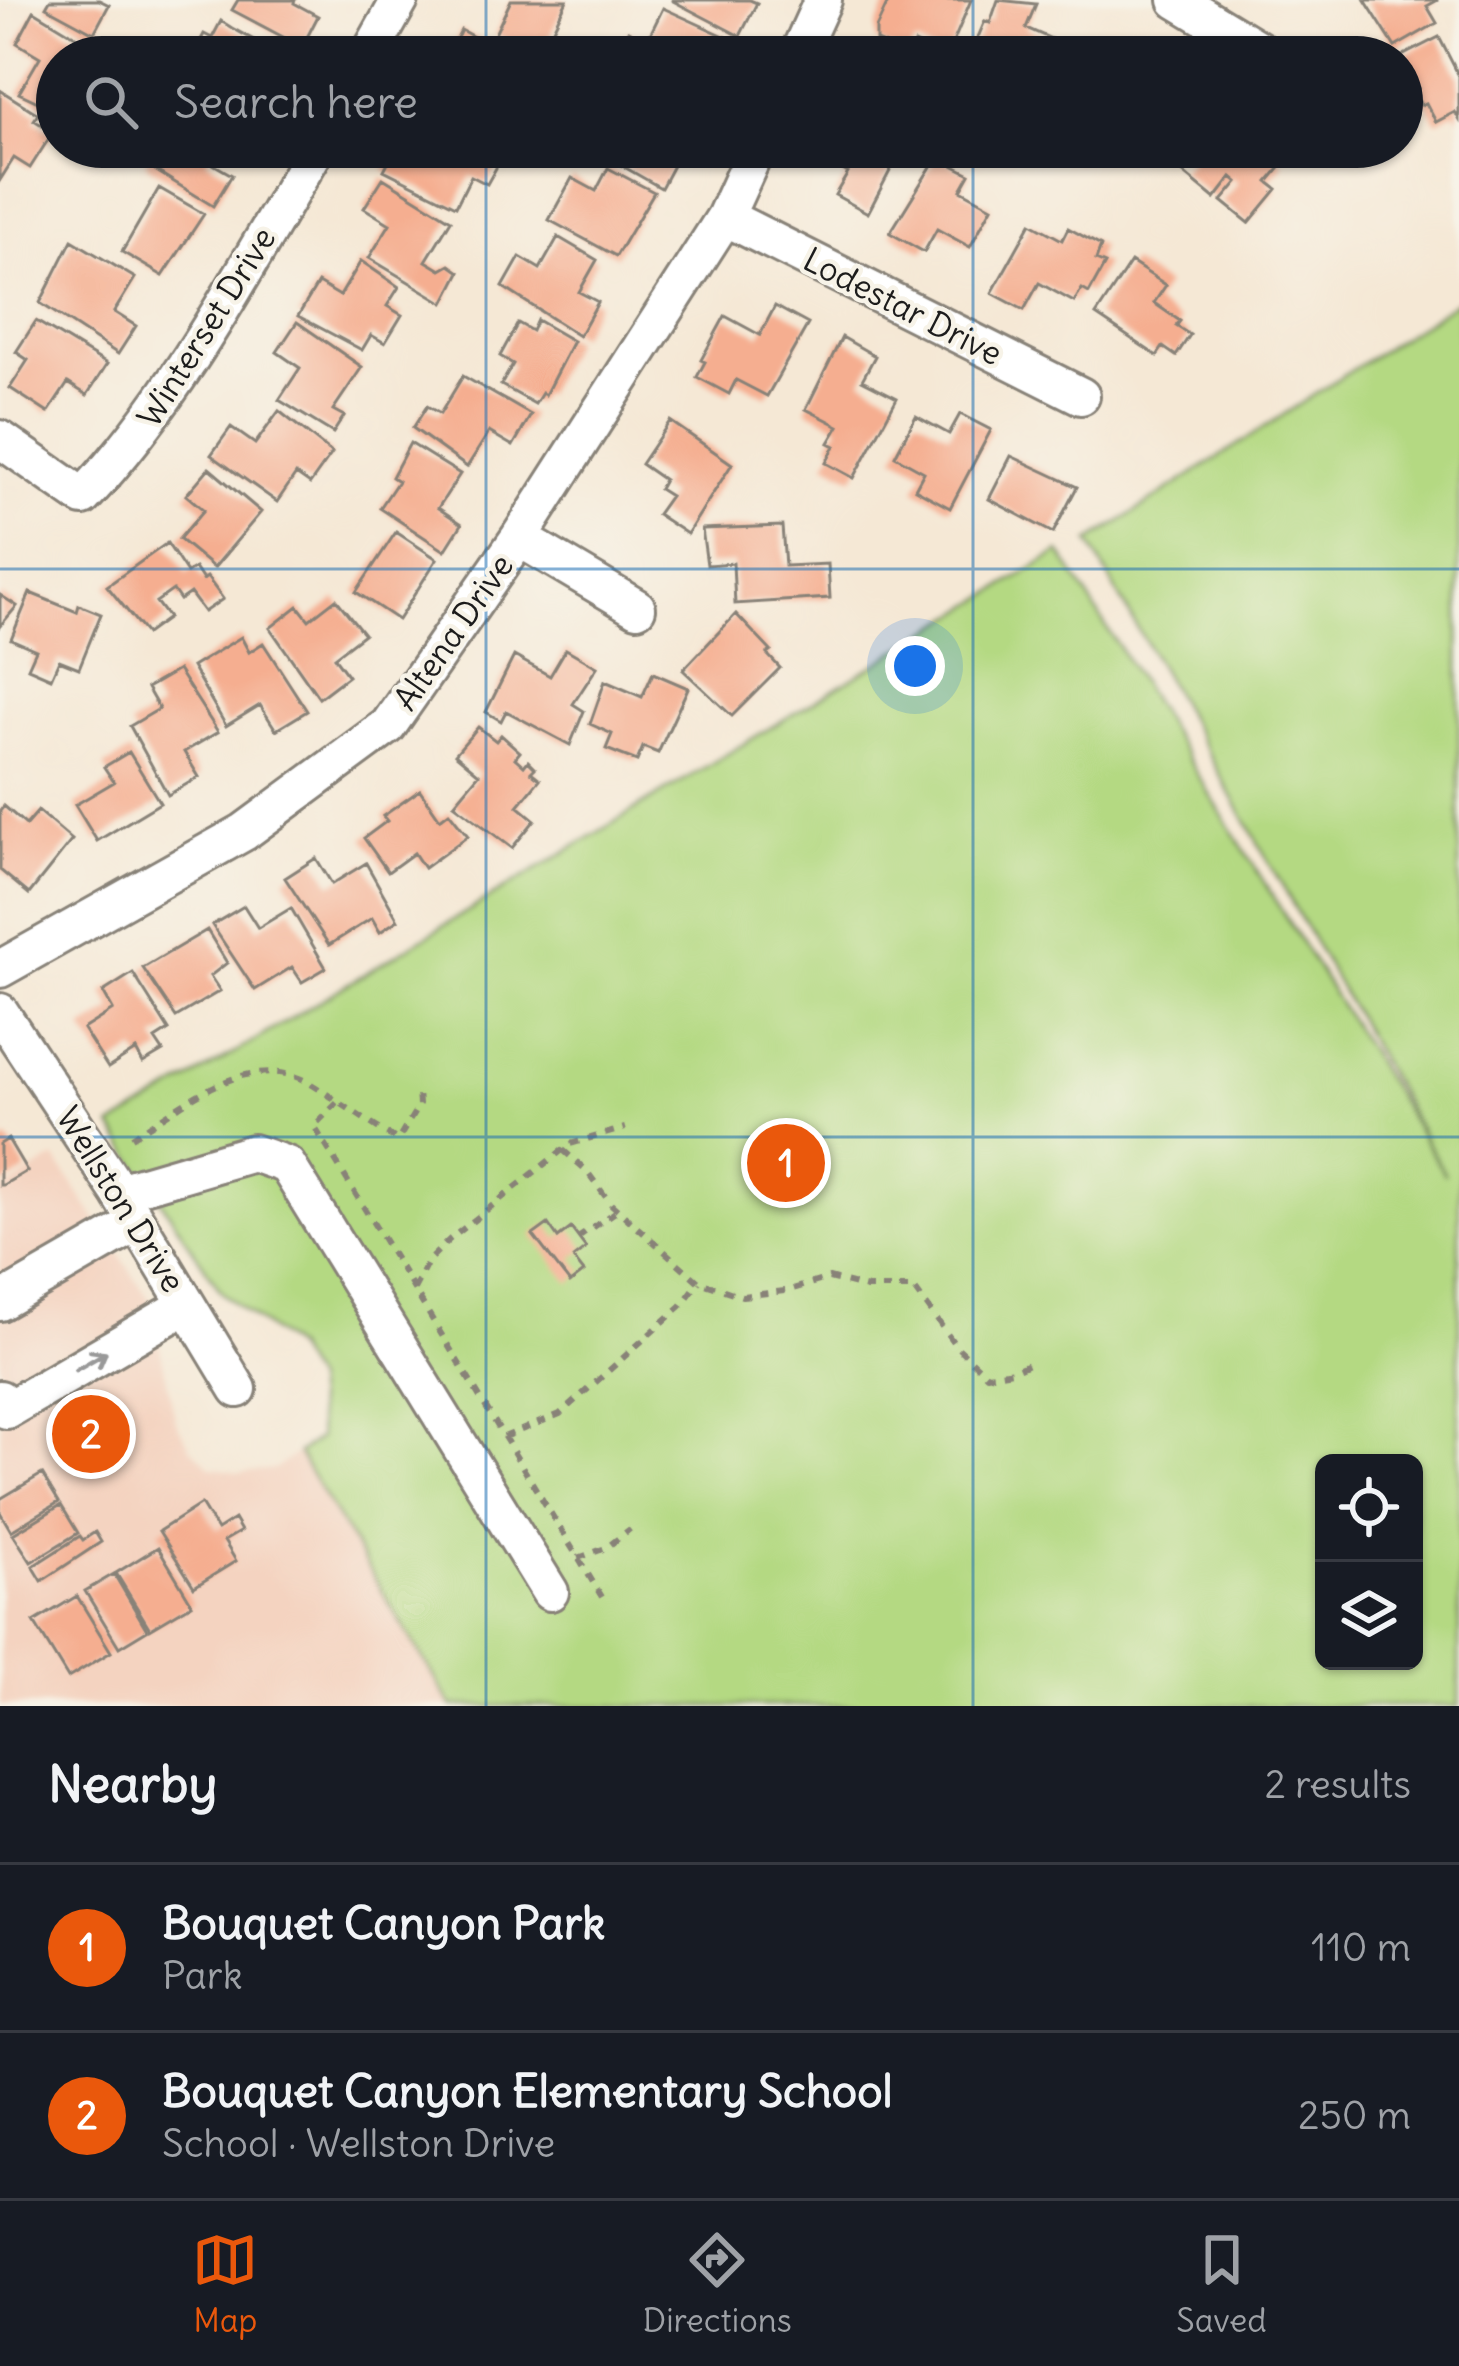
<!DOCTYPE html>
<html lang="en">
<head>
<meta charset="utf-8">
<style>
	body { margin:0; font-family:Delius,sans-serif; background:#20242c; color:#f1f3f6 }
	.controls { position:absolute; right:36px; bottom:36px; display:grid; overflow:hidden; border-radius:18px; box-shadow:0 3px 9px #0004 }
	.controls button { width:108px; height:108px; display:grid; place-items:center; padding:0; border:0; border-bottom:3px solid #363941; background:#171b24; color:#f1f3f6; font:60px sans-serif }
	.you { position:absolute; left:915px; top:666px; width:42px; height:42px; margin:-30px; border:9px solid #fff; border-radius:50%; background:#1a73e8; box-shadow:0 0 0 18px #1a73e833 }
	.badge { display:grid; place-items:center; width:78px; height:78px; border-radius:50%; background:#ea580c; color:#fff; font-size:39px; font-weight:700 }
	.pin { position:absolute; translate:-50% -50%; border:6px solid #fff; box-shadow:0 3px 12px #0006 }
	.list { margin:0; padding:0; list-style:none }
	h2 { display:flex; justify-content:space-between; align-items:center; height:156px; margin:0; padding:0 48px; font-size:51px }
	h2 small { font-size:39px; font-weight:400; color:#9ea1a6 }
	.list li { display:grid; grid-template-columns:78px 1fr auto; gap:36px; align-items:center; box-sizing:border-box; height:168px; padding:0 48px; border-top:3px solid #363941 }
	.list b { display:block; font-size:45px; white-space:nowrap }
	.list p { margin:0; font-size:39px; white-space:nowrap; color:#9ea1a6 }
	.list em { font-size:39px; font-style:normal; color:#9ea1a6 }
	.icon { flex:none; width:66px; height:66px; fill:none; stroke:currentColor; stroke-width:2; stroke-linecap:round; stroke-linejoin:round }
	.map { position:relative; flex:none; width:1459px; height:1706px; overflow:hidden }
	.search { position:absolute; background:#171b24; box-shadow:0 3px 9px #0004; left:36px; right:36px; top:36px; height:132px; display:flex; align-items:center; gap:30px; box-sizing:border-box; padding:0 42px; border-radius:66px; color:#9ea1a6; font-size:45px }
	.sheet { height:492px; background:#171b24 }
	nav { display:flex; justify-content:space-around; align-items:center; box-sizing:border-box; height:168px; border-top:3px solid #363941; background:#171b24; font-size:33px; color:#9ea1a6 }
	nav a { display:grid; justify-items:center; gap:6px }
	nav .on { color:#ea580c }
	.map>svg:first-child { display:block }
	.built { fill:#f4d3c0 }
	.green { fill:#b4d982; stroke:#687a4f; stroke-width:3; fill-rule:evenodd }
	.building { fill:#f5ae90 }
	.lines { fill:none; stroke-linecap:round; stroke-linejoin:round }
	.minor-casing { stroke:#888278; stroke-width:42 }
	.path { stroke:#888278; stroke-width:6; stroke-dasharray:9 9; stroke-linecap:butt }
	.minor { stroke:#fff; stroke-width:36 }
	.oneway { stroke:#999 }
	.grid { fill:none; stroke:#1f6fb2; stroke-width:3; stroke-opacity:0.55 }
	.labels { text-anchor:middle; stroke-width:9; stroke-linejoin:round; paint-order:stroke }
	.street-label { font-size:33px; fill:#1c1c1c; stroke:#f7f3e8 }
</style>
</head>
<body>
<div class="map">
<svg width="1459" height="1706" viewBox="0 0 1459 1706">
	<rect width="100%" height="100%" fill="#f7f3e8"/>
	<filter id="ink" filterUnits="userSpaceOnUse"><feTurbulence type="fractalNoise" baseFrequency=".00833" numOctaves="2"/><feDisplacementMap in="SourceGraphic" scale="24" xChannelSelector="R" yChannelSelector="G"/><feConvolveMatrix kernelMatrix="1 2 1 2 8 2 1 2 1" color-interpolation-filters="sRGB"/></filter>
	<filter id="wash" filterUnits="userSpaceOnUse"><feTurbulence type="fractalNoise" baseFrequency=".004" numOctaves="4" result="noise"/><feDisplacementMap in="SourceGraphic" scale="48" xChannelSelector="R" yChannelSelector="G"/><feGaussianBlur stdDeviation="2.7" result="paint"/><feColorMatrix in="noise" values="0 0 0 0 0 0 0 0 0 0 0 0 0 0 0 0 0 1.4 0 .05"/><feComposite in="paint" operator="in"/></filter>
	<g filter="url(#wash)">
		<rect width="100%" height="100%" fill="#f5e8d5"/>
		<!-- built -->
		<path class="built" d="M 55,1158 L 150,1300 L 176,1422 L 190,1447 L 211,1467 L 239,1473 L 274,1469 L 298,1453 L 452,1706 L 0,1706 L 0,1192 Z"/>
		<!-- green -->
		<path class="green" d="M 1459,300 L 1459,1706 L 452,1706 L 298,1453 L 319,1438 L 313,1382 L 293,1348 L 222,1293 L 112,1127 L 1060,552 L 1445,1175 L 1089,542 ZM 1324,1463 L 1414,1463 L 1414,1661 L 1324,1661 Z"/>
		<g id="blocks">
			<!-- building -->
			<path class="building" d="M 50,0 L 99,0 L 109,5 L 94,33 L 46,7 Z
				M 238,0 L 295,0 L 294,3 L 318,16 L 302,47 L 232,10 Z
				M 511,0 L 567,0 L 540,56 L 495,34 Z
				M 671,0 L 750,0 L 757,3 L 740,36 Z
				M 889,0 L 971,0 L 947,57 L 915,43 L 907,54 L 876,41 L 876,28 Z
				M 998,0 L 1036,4 L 1026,28 L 1063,44 L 1058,55 L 970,56 L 985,21 L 990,23 Z
				M 1365,0 L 1438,0 L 1427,6 L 1437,23 L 1395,47 Z
				M 663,8 L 735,41 L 727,57 L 615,57 L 628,31 L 647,41 Z
				M 34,11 L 110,57 L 57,57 L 57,111 L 19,93 L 40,57 L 17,43 Z
				M 221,21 L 232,28 L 285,57 L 192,57 L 204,34 L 212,38 Z
				M 461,30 L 510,57 L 447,57 Z
				M 1439,37 L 1459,76 L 1459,119 L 1455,112 L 1436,122 L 1426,103 L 1421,105 L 1413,90 L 1418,88 L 1402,56 Z
				M 1122,42 L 1152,57 L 1105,57 L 1111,44 L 1119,48 Z
				M 0,90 L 38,114 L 34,120 L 53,132 L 30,168 L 14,158 L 0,180 Z
				M 155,147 L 214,147 L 206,160 L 232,175 L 213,206 L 145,164 Z
				M 396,147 L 419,147 L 427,151 L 430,147 L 495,147 L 505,152 L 487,184 L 471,176 L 456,206 L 384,170 Z
				M 589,147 L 662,147 L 678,156 L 661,188 Z
				M 821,147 L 901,150 L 868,213 L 835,195 L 848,173 L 816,156 Z
				M 1058,147 L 1086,147 L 1078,163 L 1056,151 Z
				M 1201,147 L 1264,147 L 1284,163 L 1268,182 L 1277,189 L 1249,223 L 1222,201 L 1238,182 L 1232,177 L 1215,199 L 1181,171 Z
				M 937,157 L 970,174 L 961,190 L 992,207 L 970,247 L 937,229 L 924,252 L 890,233 Z
				M 608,168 L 654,192 L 616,256 L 549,220 L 572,178 L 596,191 Z
				M 383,178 L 451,220 L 426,261 L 441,270 L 450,265 L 460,272 L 444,303 L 369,258 L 390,224 L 364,208 Z
				M 159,188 L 204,214 L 163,276 L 122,252 Z
				M 1031,223 L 1062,240 L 1068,228 L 1101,246 L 1096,260 L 1105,264 L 1089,293 L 1082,289 L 1074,302 L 1039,283 L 1024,310 L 992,293 Z
				M 558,237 L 597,260 L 579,292 L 598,302 L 579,336 L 503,287 L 520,257 L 540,269 Z
				M 72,240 L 135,278 L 114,312 L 136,326 L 118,354 L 40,303 Z
				M 361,261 L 399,287 L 387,306 L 402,315 L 385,343 L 371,335 L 362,350 L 298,316 L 318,283 L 340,296 Z
				M 1131,262 L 1166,285 L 1154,303 L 1180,321 L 1176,326 L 1190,335 L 1176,356 L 1163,347 L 1157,356 L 1096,315 Z
				M 775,306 L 808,324 L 767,396 L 736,380 L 729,394 L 697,377 L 705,362 L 701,360 L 725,316 L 760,335 Z
				M 537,320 L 573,341 L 545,395 L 542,393 L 535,404 L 501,385 L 513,364 L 500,356 L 518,323 L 532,331 Z
				M 36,321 L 107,364 L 87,395 L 68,383 L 48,413 L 10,388 L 28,360 L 16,352 Z
				M 297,322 L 362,367 L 333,410 L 344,416 L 333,433 L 279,400 L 300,368 L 277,352 Z
				M 842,337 L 875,356 L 862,380 L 897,398 L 854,478 L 826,463 L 835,446 L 829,443 L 839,426 L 806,409 Z
				M 463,376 L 531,415 L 513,446 L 489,432 L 467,467 L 413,428 L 427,406 L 440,414 Z
				M 279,411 L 332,453 L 310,484 L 296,474 L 277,502 L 211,455 L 231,427 L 255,444 Z
				M 960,414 L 991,430 L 950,508 L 915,489 L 924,472 L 895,456 L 916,416 L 949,434 Z
				M 670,421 L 732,464 L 687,534 L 657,514 L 670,496 L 659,489 L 664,480 L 641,464 Z
				M 410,443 L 460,474 L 438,508 L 462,524 L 445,551 L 380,508 L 398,481 L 392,477 Z
				M 1011,456 L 1077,487 L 1053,533 L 989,499 Z
				M 209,468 L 261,512 L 214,568 L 179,539 L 204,510 L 186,495 Z
				M 782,526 L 785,566 L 828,564 L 830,598 L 735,604 L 733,563 L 707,565 L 702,529 Z
				M 396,532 L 437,559 L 398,620 L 356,592 Z
				M 167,543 L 187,573 L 195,568 L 203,580 L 207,577 L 223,599 L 204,612 L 190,593 L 180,600 L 173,590 L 156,602 L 168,618 L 146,634 L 107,586 Z
				M 30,593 L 77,612 L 79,605 L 101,614 L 79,668 L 59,660 L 51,678 L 28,668 L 36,650 L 11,639 Z
				M 0,595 L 17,606 L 0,626 Z
				M 336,599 L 364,634 L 334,657 L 348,676 L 319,698 L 270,628 L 298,606 L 309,620 Z
				M 736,614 L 771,651 L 767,654 L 780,668 L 732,716 L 683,670 Z
				M 241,637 L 249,652 L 263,643 L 307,711 L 276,730 L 260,705 L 226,726 L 192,667 Z
				M 566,649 L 597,667 L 573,704 L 584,711 L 570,745 L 506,711 L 501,721 L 486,712 L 514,656 L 550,676 Z
				M 178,670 L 218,732 L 184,752 L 199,777 L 168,795 L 130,726 L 159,709 L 147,688 Z
				M 653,673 L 688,688 L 658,753 L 643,747 L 637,761 L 606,749 L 612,734 L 590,724 L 605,681 L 642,697 Z
				M 478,727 L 496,741 L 501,735 L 520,752 L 515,758 L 524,766 L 528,761 L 535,768 L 531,772 L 540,779 L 518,806 L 535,820 L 512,848 L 454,804 L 479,774 L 455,754 Z
				M 129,752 L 160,803 L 97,841 L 75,805 L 114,782 L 104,767 Z
				M 420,790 L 440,819 L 449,812 L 468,836 L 424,868 L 414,853 L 388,872 L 364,838 L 387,821 L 383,816 Z
				M 4,806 L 26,825 L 38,811 L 72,840 L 29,894 L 0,870 L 0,811 Z
				M 316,858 L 332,884 L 366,863 L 398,920 L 380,932 L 372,918 L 329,945 L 285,878 Z
				M 244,906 L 258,928 L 291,908 L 326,968 L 302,982 L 292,967 L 255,990 L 212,925 Z
				M 207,930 L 227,963 L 210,976 L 220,991 L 176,1017 L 143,968 Z
				M 133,973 L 169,1030 L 155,1039 L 163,1051 L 143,1063 L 136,1050 L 108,1068 L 83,1029 L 113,1010 L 103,992 Z
				M 8,1139 L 27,1171 L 3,1185 L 0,1185 L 0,1144 Z
				M 548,1224 L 558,1238 L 571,1228 L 586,1248 L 573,1258 L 584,1272 L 570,1283 L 533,1235 Z
				M 42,1474 L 59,1502 L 11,1531 L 0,1512 L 0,1499 Z
				M 201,1504 L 217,1530 L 234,1519 L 241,1531 L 224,1541 L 236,1561 L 194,1587 L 159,1531 Z
				M 61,1505 L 78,1533 L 31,1562 L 13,1534 Z
				M 95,1532 L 101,1542 L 42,1581 L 33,1566 L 80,1536 L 83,1540 Z
				M 158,1547 L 192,1604 L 150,1629 L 116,1573 Z
				M 114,1574 L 147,1630 L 119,1647 L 85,1591 Z
				M 77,1596 L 111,1652 L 68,1678 L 34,1622 Z"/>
		</g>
	</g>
	<g filter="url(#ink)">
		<use href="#blocks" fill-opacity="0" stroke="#888278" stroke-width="3"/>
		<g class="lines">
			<!-- minor casing -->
			<g class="minor-casing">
				<path id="minor" d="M 1177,0 L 1271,57
					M 368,57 L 400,0
					M 797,57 L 823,0
					M 725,217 L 1081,396
					M 0,439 L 83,497 C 179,395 246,267 317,147
					M 519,538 L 637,608
					M 0,969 L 244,832 L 388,726 L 519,538 L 725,217 L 757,147
					M 0,1012 L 119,1192 L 238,1389
					M 119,1192 L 253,1153 L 287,1165 L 550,1592
					M 0,1302 L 137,1223
					M 0,1399 L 7,1410 L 187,1305"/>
			</g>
			<!-- path -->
			<path class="path" d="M 337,1103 L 314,1126 L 602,1597
				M 132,1137 C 182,1106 249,1047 311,1084 C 341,1102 367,1123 398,1140 L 419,1105 L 418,1091
				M 563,1150 L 586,1170 L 611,1204 L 699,1282 L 742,1296 L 786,1291 L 829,1278 L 867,1288 L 914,1288 L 956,1346 L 987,1375 L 1013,1371 L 1035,1361
				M 578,1238 L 618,1210
				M 414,1289 L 429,1260 L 449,1240 L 570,1144 L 625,1128
				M 504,1437 L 560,1414 L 681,1306 L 699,1282
				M 578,1558 L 606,1548 L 630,1529"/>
			<!-- minor -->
			<use href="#minor" class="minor"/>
		</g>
		<!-- one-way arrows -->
		<defs><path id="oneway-shaft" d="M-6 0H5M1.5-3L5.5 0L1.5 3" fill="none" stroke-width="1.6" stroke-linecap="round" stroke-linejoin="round" transform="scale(3)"/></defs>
		<use class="oneway" href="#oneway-shaft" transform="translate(91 1361) rotate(-30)"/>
	</g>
	<!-- grid -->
	<path class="grid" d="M 486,0 L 486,57M 973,0 L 973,57M 486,147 L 486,1706M 973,147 L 973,1706M 0,569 L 1459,569M 0,1137 L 1459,1137"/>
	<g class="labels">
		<!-- street labels -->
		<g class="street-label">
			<text transform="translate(903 306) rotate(27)" y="12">Lodestar Drive</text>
			<text transform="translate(206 327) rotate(-58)" y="12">Winterset Drive</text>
			<text transform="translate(453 632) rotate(-55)" y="12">Altena Drive</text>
			<text transform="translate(121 1199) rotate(58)" y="12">Wellston Drive</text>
		</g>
	</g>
</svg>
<div class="controls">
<button><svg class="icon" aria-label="locate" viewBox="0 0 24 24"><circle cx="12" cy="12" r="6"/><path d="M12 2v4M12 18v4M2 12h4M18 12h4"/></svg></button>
<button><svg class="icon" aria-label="layers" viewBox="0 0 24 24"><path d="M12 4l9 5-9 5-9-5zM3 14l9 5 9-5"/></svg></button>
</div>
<div class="you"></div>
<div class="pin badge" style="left:786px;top:1163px">1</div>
<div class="pin badge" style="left:91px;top:1434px">2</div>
<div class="search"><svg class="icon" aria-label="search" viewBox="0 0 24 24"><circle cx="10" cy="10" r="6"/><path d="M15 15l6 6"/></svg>Search here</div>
</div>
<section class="sheet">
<h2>Nearby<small>2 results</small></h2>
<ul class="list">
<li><span class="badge">1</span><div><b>Bouquet Canyon Park</b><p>Park</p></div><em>110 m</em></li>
<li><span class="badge">2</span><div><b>Bouquet Canyon Elementary School</b><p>School · Wellston Drive</p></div><em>250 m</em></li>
</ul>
</section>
<nav>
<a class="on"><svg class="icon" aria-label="map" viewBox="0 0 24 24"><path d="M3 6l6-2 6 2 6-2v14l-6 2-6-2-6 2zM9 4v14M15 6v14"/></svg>Map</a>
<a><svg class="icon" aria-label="directions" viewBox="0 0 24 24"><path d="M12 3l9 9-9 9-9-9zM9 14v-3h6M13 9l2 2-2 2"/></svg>Directions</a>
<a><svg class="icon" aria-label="saved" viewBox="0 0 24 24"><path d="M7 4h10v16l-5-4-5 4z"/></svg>Saved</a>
</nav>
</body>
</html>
